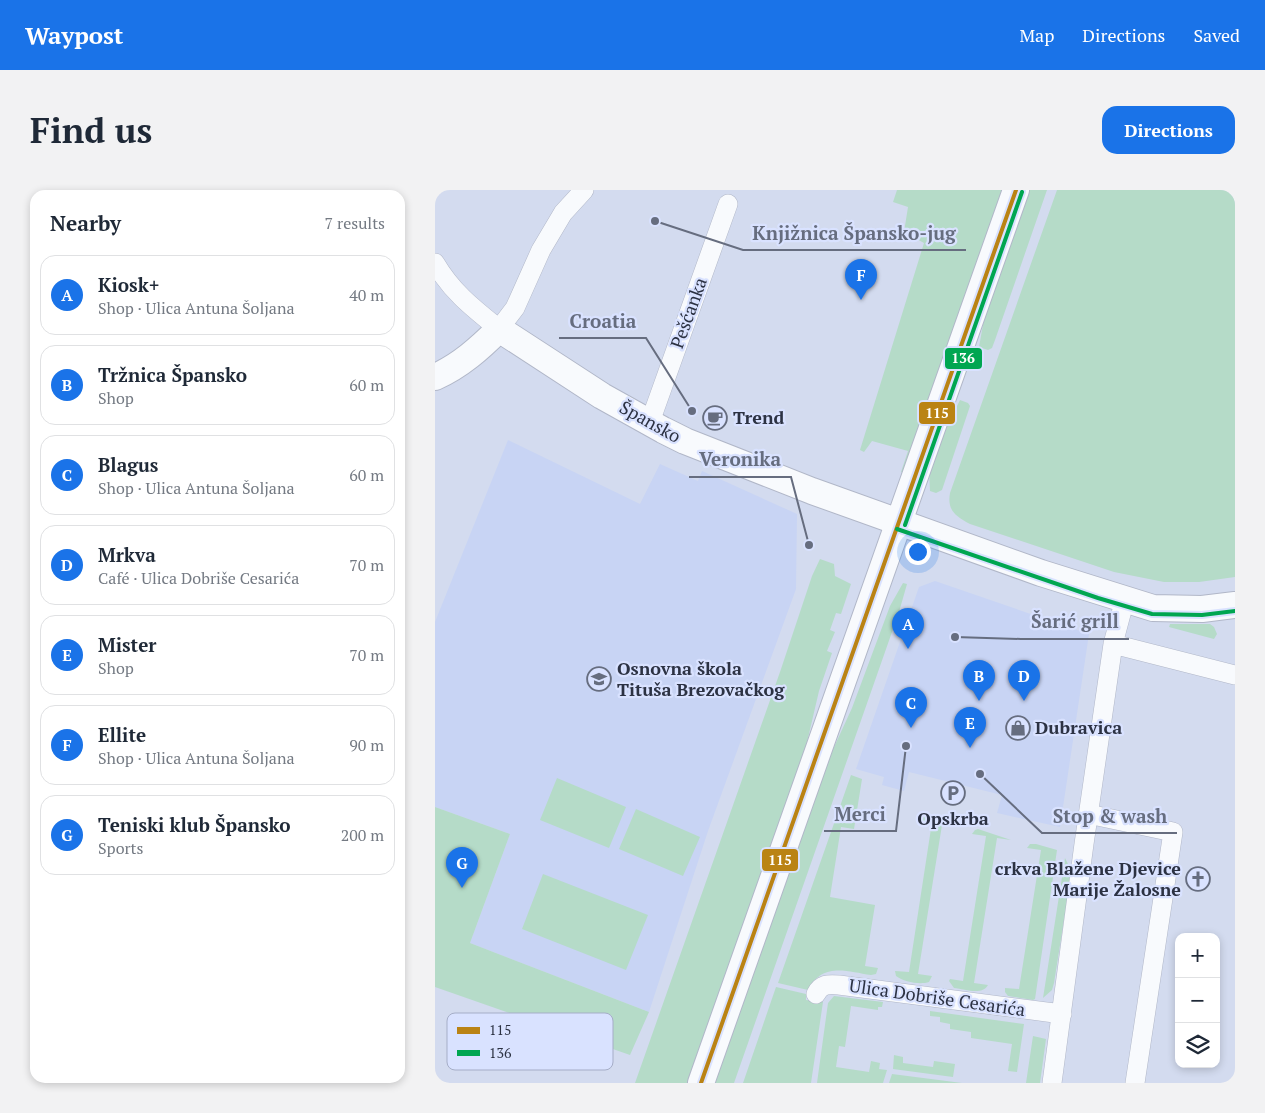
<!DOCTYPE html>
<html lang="en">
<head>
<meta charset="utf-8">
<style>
	body { margin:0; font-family:"PT Serif",serif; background:#f2f2f3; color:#1f2937 }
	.controls { position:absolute; right:15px; bottom:15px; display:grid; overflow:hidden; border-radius:10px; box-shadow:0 2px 8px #0003 }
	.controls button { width:45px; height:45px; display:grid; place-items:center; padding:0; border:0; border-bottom:1px solid #e0e1e3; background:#fff; color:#1f2937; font:25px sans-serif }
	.you { position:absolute; left:482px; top:361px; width:18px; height:18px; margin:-12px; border:4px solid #fff; border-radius:50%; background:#1a73e8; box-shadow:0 0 0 8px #1a73e833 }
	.badge { display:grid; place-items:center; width:32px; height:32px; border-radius:50%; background:#1a73e8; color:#fff; font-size:16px; font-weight:700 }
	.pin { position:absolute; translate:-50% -41px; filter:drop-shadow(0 1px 2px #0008) }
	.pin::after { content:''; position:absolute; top:26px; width:18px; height:15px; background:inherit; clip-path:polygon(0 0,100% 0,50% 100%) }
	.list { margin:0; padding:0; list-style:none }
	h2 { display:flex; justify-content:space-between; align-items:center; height:65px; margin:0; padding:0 20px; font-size:21px }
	h2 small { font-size:16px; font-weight:400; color:#747a83 }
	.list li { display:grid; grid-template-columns:32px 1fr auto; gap:15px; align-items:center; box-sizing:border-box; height:80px; margin:0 10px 10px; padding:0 10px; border:1px solid #e0e1e3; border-radius:15px }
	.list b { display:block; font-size:19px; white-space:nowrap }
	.list p { margin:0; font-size:16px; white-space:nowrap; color:#747a83 }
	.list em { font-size:16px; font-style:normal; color:#747a83 }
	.icon { flex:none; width:28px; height:28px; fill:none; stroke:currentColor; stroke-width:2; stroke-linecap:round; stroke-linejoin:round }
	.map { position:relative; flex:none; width:800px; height:893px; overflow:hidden; border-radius:15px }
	header { display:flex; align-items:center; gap:30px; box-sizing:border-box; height:70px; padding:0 25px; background:#1a73e8; color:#fff }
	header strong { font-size:24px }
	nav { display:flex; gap:28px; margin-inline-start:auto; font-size:18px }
	.intro { display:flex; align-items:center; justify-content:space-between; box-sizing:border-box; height:120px; padding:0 30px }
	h1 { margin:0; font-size:35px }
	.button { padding:12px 22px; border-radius:15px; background:#1a73e8; color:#fff; font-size:18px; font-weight:700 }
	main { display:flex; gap:30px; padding:0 30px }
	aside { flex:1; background:#fff; border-radius:15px; box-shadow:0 2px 8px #0003 }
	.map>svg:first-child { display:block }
	.built { fill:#c8d4f4 }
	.green { fill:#b5dbc8 }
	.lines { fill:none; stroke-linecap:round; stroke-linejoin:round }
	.street-casing { stroke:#b1b7c8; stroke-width:20 }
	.secondary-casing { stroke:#b1b7c8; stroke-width:28 }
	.street { stroke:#f8fafd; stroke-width:19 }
	.secondary { stroke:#f8fafd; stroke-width:26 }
	.bus-1-casing { stroke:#d9e2ff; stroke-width:8 }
	.bus-2-casing { stroke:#d9e2ff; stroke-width:8 }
	.bus-1 { stroke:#ba8314; stroke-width:4 }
	.bus-2 { stroke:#00a651; stroke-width:4 }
	.labels { text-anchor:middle; stroke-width:4.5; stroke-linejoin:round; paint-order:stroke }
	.street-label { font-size:18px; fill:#2c3243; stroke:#d9e2ff }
	.poi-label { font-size:18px; font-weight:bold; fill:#2c3243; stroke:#d9e2ff; text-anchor:start }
	.key { fill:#d9e2ff; stroke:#a5adc7; stroke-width:1 }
	.key-label { font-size:14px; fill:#2c3243 }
	.leader { fill:none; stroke:#666d7f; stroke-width:2 }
	.callout-dot { fill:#666d7f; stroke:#d9e2ff; stroke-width:2 }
	.callout-label { font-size:19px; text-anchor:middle; font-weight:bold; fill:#666d7f; stroke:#d9e2ff; stroke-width:4.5; stroke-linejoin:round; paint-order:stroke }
	.line-badge { stroke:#d9e2ff; stroke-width:2 }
	.badge-label { font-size:14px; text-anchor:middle; font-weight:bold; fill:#fff }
</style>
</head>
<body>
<header>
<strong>Waypost</strong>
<nav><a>Map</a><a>Directions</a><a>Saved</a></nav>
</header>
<div class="intro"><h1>Find us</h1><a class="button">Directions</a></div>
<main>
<aside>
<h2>Nearby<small>7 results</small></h2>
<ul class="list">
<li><span class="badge">A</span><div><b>Kiosk+</b><p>Shop · Ulica Antuna Šoljana</p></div><em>40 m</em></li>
<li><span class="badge">B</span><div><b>Tržnica Špansko</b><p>Shop</p></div><em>60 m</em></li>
<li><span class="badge">C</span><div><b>Blagus</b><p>Shop · Ulica Antuna Šoljana</p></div><em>60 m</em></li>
<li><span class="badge">D</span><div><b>Mrkva</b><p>Café · Ulica Dobriše Cesarića</p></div><em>70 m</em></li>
<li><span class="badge">E</span><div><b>Mister</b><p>Shop</p></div><em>70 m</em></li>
<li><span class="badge">F</span><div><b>Ellite</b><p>Shop · Ulica Antuna Šoljana</p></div><em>90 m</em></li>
<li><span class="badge">G</span><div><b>Teniski klub Špansko</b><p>Sports</p></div><em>200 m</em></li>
</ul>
</aside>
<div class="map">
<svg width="800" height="893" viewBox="0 0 800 893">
	<rect width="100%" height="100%" fill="#d3dbef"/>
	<!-- built -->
	<path class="built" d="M 73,250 L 205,314 L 225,274 L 263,291 L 267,281 L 362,324 L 361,399 L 273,641 L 214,822 L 35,753 L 75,644 L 0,617 L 0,432 Z
		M 500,391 L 654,444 L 625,637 L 562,623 L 567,605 L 474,582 L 469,601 L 447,595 L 449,587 L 421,579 L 484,397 Z"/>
	<!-- green -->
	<path class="green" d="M 462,0 L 568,0 L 469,283 L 466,282 L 473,261 L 437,251 L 429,262 L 425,260 L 489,53 L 469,42 L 473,17 L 458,12 Z
		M 591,0 L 612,0 L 560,150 L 557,158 L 553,160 L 544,157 L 551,118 Z
		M 622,0 L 800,0 L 800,387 L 764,392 L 729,392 L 679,382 L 535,334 C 520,326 512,320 515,303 Z
		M 525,210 L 533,213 L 535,216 L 507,300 L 501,303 L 495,301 L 494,280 L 500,261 Z
		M 385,369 L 399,374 L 400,386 L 416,394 L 406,424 L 401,423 L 395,440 L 400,442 L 392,461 L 397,463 L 384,501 L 366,578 L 254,893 L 200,893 L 345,482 L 377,386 Z
		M 468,393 L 472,394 L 464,422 L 299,893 L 277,893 L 394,568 L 417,518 L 455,416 Z
		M 735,434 L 775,434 L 779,437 L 782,444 L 779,449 L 734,437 Z
		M 416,585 L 427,589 L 419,639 L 406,637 L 395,707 L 440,715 L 430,776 L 443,778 L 441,784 L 436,785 C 411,781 387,772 373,800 L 343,793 Z
		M 122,588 L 191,617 L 174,658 L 105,630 Z
		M 0,617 L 75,644 L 35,753 L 214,822 L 195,865 L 0,797 Z
		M 201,619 L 265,647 L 248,686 L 184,659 Z
		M 489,627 L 514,632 L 520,636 L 507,635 L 483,784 L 497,786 L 494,792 C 485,795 469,792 461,786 L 460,781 L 474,782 L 497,632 L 484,630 Z
		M 543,639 L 576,650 L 562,648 L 539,793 L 553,795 C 547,806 530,799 519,798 L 514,791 L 515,789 L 528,791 L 551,646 L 537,644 L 540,640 Z
		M 595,654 L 601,654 L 622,660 L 600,809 L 598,810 L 573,806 L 570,802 L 570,798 L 584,799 L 606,660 L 592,658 Z
		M 630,668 L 635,678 L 635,692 L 619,793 L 617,800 L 608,808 Z
		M 108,684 L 213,725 L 191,780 L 87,739 Z
		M 341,797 L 371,804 L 371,810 L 388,812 L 376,893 L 308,893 Z
		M 399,806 L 448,812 L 447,817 L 443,817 L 443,820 L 416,816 L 410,857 L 404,856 L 401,877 L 434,882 L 436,871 L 445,873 L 444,879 L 452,880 L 448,893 L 382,893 L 393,813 Z
		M 495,821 L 589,834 L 582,882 L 573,881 L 577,854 L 536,848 L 536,842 L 515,839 L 515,834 L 505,832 L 505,827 L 495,826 Z
		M 598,846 L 611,849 L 605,893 L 591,893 Z
		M 459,865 L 468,867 L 468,873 L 498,877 L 499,871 L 520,874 L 518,887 L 458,879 Z
		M 457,884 L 527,893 L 454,893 Z"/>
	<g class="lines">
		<!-- street casing -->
		<g class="street-casing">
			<path id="street" d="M 0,73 C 17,102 38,118 64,139 L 80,118 L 106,60 L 128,23 L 149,0
				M 215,232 L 293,14
				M 678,454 L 800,485
				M 653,624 L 738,642 L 700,893
				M 381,804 C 386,794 393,794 404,795 L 627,824
				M 617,893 L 649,654 L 678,454 L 690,409"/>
		</g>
		<!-- secondary casing -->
		<g class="secondary-casing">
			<path id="secondary" d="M 0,187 C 25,176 45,158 64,139 L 167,206 L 228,240 L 250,251 L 377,301 L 606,383 L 718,418 L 767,419 L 800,415
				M 266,893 L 581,0"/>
		</g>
		<!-- street -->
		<use href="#street" class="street"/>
		<!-- secondary -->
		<use href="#secondary" class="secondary"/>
		<!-- bus-1 casing -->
		<g class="bus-1-casing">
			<path id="bus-1" d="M 266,893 L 581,0"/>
		</g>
		<!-- bus-2 casing -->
		<g class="bus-2-casing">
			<path id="bus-2" d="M 470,335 L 587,2
				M 462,339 L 663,408 L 717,424 L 767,425 L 800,421"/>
		</g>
		<!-- bus-1 -->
		<use href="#bus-1" class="bus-1"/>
		<!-- bus-2 -->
		<use href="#bus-2" class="bus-2"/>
	</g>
	<!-- icons -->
	<defs>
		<g id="cafe-ring" transform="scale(1.25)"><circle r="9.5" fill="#d9e2ff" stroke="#666d7f" stroke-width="1.5"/><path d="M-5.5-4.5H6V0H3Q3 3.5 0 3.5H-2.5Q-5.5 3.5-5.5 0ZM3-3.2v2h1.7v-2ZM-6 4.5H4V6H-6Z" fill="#666d7f"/></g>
		<g id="school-ring" transform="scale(1.25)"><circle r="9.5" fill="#d9e2ff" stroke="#666d7f" stroke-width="1.5"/><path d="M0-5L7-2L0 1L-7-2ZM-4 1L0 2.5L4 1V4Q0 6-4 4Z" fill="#666d7f"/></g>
		<g id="shop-ring" transform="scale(1.25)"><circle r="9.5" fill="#d9e2ff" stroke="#666d7f" stroke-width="1.5"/><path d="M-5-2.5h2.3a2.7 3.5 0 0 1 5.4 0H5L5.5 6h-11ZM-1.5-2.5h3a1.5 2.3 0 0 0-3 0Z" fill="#666d7f"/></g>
		<g id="parking-ring" transform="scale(1.25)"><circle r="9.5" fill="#d9e2ff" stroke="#666d7f" stroke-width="1.5"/><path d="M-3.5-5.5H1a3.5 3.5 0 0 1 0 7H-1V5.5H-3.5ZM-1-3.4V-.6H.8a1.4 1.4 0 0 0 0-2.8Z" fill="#666d7f"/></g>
		<g id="church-ring" transform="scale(1.25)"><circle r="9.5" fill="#d9e2ff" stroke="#666d7f" stroke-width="1.5"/><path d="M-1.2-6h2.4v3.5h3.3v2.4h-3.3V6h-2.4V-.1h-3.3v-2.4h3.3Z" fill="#666d7f"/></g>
	</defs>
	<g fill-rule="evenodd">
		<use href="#cafe-ring" x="280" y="228"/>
		<use href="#school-ring" x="164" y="489"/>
		<use href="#shop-ring" x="583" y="538"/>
		<use href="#parking-ring" x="518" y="603"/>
		<use href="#church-ring" x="763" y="689"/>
	</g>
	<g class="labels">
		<!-- street labels -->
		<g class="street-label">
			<text transform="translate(254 123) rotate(-70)" y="6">Pešćanka</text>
			<text transform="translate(215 232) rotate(29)" y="6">Špansko</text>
			<text transform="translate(502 808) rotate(8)" y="6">Ulica Dobriše Cesarića</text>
		</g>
		<!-- poi labels -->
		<g class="poi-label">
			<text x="298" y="234">Trend</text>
			<text x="182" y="485">Osnovna škola<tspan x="182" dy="21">Tituša Brezovačkog</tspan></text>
			<text x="600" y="544">Dubravica</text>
			<text x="518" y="635" text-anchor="middle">Opskrba</text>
			<text x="746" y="685" text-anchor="end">crkva Blažene Djevice<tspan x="746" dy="21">Marije Žalosne</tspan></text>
		</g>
	</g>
	<!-- legend -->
	<rect x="12" y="823" width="166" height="57" rx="8" class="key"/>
	<rect x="22" y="837" width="23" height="7" fill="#ba8314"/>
	<rect x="22" y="860" width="23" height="6" fill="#00a651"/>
	<g class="key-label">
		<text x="54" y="845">115</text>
		<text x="54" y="868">136</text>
	</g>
	<!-- callouts -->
	<path class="leader" d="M220 31L308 60H531M257 221L211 148H124M374 355L356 287H254M520 447L586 449H694M471 556L461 641H389M545 584L607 643H742"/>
	<g class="callout-dot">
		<circle cx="220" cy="31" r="5"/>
		<circle cx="257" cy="221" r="5"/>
		<circle cx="374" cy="355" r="5"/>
		<circle cx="520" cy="447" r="5"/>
		<circle cx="471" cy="556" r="5"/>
		<circle cx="545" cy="584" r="5"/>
	</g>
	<g class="callout-label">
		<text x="419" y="50">Knjižnica Špansko-jug</text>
		<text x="168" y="138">Croatia</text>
		<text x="305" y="276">Veronika</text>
		<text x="640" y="438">Šarić grill</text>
		<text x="425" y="631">Merci</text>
		<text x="675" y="633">Stop &amp; wash</text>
	</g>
	<g class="line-badge">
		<rect x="509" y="157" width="39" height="23" rx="5" fill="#00a651"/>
		<rect x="483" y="211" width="38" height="24" rx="5" fill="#ba8314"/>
		<rect x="326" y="658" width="38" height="24" rx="5" fill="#ba8314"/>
	</g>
	<g class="badge-label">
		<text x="528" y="173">136</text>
		<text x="502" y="228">115</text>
		<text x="345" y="675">115</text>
	</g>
</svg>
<div class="controls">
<button>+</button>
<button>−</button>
<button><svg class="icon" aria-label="layers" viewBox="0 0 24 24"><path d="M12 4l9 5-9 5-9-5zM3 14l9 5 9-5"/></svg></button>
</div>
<div class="you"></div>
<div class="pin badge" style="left:473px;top:459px">A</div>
<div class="pin badge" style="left:544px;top:511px">B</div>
<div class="pin badge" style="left:476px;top:538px">C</div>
<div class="pin badge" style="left:589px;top:511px">D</div>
<div class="pin badge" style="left:535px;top:558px">E</div>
<div class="pin badge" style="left:426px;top:110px">F</div>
<div class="pin badge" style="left:27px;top:698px">G</div>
</div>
</main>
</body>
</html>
